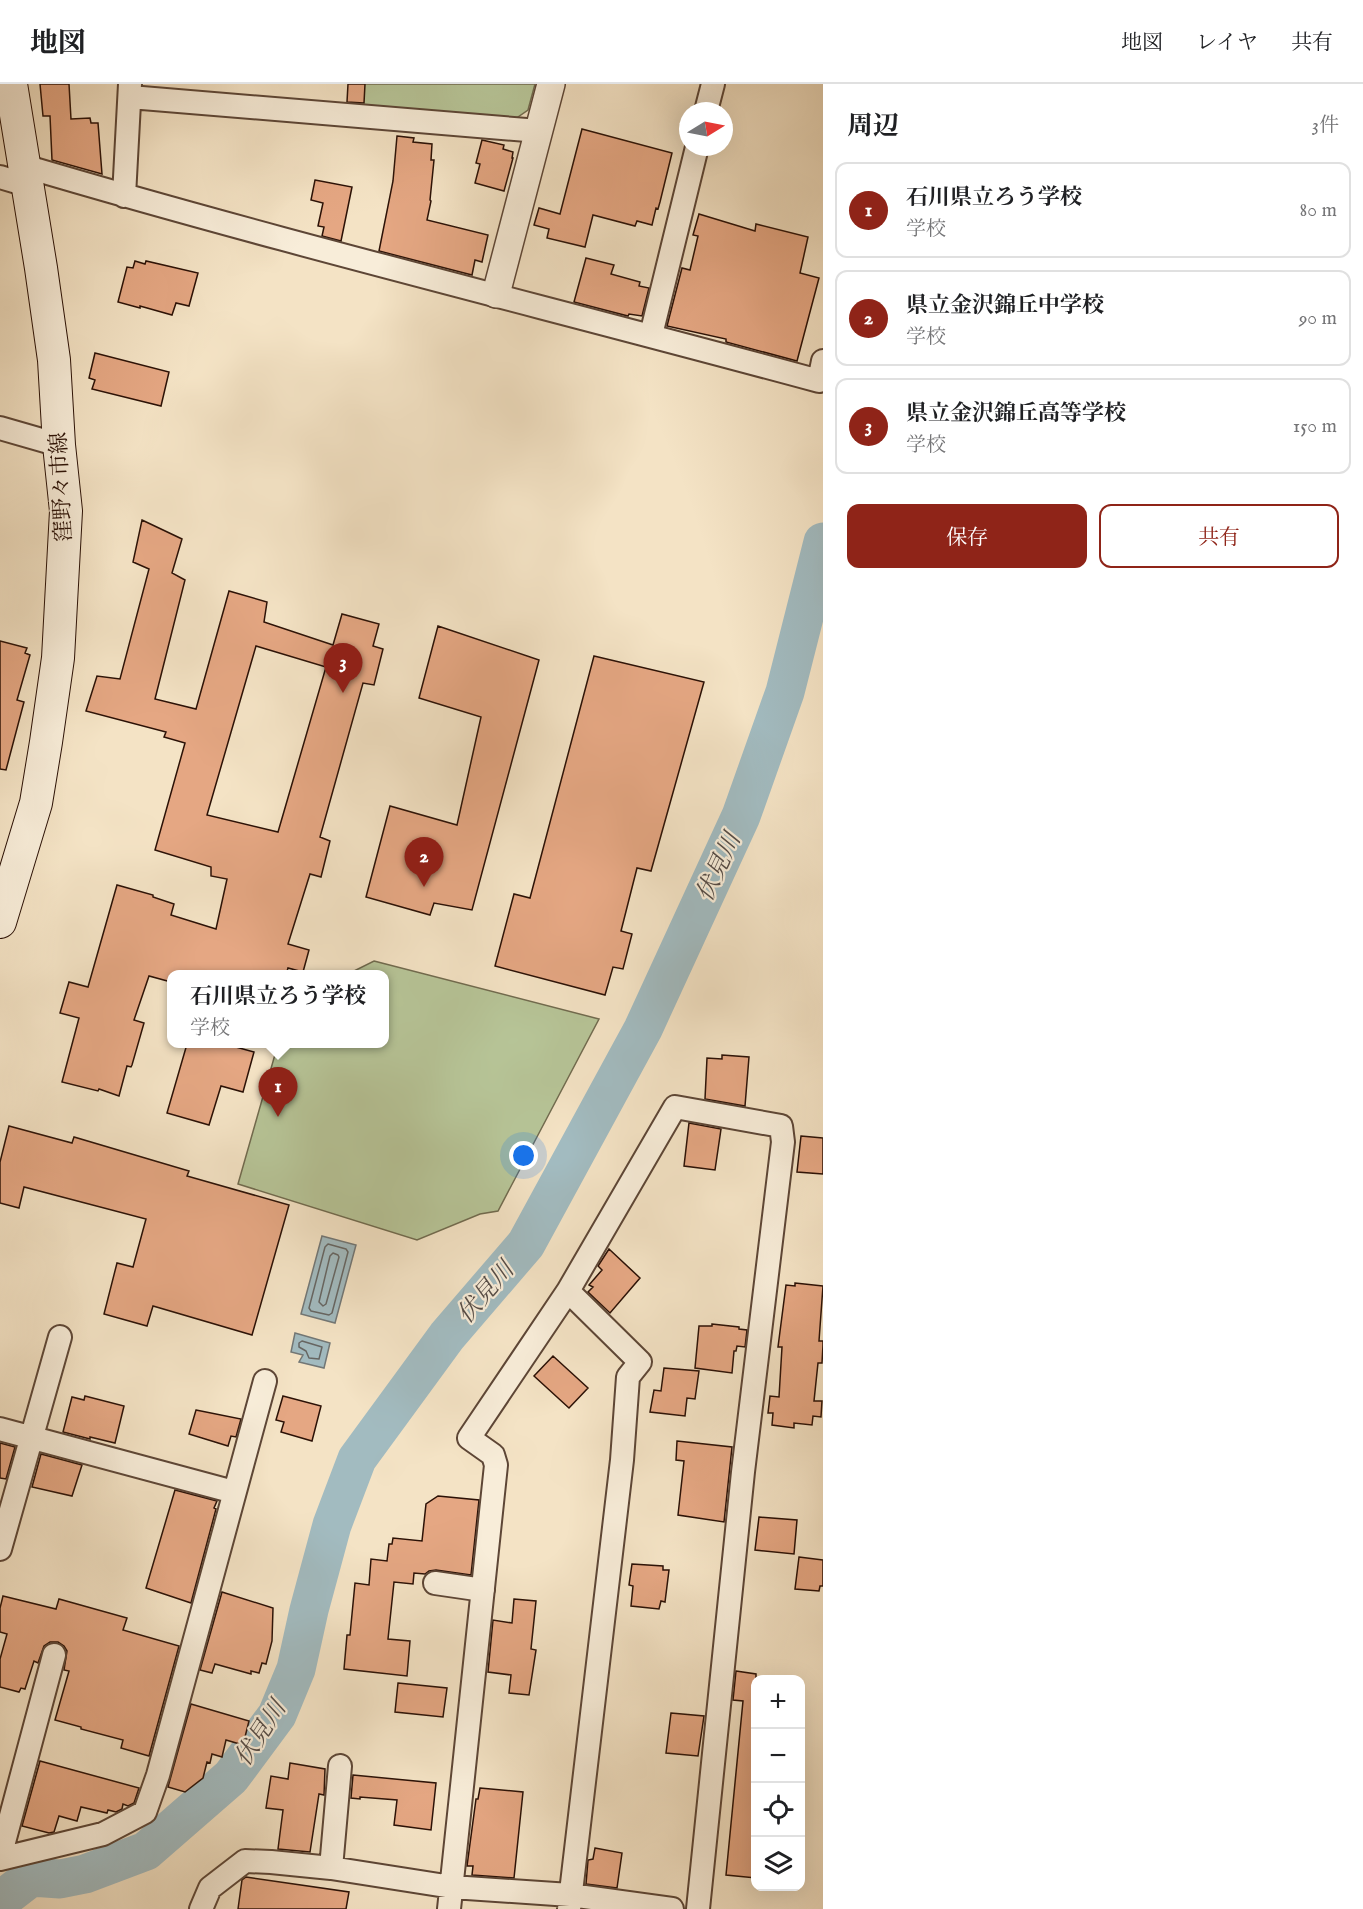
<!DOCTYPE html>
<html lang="ja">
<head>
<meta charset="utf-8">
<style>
	body { margin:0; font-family:"IM FELL English","Noto Serif JP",serif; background:#f2f2f2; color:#202124 }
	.controls { position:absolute; right:18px; bottom:18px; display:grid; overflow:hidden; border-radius:12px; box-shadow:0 6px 24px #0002 }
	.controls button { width:54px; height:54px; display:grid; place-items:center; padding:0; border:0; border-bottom:2px solid #e0e0e0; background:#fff; color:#202124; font:30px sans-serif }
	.compass { position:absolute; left:679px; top:18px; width:54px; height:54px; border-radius:50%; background:#fff; box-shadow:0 6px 24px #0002; rotate:80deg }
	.you { position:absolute; left:524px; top:1072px; width:21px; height:21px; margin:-15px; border:4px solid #fff; border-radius:50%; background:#1a73e8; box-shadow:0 0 0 9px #1a73e833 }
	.badge { display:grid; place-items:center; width:39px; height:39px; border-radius:50%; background:#8f2418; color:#fff; font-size:20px; font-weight:700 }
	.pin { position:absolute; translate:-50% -50px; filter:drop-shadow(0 2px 3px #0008) }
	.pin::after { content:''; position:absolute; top:32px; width:21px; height:18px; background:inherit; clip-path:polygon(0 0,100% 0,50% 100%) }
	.popup { position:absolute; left:167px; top:886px; width:222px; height:78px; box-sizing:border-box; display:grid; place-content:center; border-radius:12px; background:#fff; filter:drop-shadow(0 2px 4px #0005); font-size:20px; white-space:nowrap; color:#757577 }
	.popup b { font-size:22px; color:#202124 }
	.popup::after { content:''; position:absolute; left:50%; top:100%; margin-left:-12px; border:12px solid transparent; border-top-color:#fff }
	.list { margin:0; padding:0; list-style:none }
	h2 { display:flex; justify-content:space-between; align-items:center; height:78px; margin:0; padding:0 24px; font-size:26px }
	h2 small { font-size:20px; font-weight:400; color:#757577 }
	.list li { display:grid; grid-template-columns:39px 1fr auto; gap:18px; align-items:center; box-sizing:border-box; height:96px; margin:0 12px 12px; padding:0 12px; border:2px solid #e0e0e0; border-radius:12px }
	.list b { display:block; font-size:22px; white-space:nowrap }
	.list p { margin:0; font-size:20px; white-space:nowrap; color:#757577 }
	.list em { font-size:20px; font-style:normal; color:#757577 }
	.actions { display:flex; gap:12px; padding:18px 24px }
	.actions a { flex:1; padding:14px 0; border:2px solid #8f2418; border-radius:12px; text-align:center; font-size:21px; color:#8f2418 }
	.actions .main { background:#8f2418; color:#fff }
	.icon { flex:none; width:33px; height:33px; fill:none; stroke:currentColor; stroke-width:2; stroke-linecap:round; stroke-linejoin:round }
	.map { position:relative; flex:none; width:823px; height:1825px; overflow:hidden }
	header { display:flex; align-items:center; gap:36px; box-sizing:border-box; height:84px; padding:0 30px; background:#fff; border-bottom:2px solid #e0e0e0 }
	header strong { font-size:28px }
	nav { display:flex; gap:33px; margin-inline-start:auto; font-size:21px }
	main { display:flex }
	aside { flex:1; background:#fff }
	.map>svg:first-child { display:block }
	.park { fill:#b7c598; stroke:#716b4f; stroke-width:1.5 }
	.water { fill:#a2bbc0; stroke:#727776; stroke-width:1.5 }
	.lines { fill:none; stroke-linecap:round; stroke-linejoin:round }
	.shore { stroke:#666663; stroke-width:1.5 }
	.river { stroke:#a2bbc0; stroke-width:39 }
	.building { fill:#e5a783; stroke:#2b1106; stroke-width:1.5; fill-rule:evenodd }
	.minor-casing { stroke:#5d4636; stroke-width:26 }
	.tertiary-casing { stroke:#5d4636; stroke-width:30 }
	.secondary-casing { stroke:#2b1106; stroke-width:34 }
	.minor { stroke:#f8edd9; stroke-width:22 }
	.tertiary { stroke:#f8edd9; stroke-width:27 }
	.secondary { stroke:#f8edd9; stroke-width:32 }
	.labels { text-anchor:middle; stroke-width:4.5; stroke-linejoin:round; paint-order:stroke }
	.street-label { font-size:22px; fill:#2b1106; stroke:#f8edd9 }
	.water-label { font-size:24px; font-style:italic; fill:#554c47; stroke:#f8edd9 }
</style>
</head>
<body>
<header>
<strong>地図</strong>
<nav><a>地図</a><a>レイヤ</a><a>共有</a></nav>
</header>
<main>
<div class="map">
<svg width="823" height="1825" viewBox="0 0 823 1825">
	<rect width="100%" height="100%" fill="#f4e3c5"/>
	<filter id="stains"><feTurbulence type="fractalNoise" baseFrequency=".00333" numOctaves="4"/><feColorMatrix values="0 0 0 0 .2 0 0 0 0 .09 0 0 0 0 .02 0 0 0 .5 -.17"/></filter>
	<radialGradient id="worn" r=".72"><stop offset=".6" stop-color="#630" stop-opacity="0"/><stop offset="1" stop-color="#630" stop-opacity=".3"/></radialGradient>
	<!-- park -->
	<path class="park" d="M 349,0 L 535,0 L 528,26 L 515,35 L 349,21 Z
		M 374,877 L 599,935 L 498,1127 L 480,1130 L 417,1156 L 238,1100 L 278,960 L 385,960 L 385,890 L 348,890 Z"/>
	<!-- water -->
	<path class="water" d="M 322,1152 L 356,1161 L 335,1239 L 301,1230 Z
		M 295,1249 L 330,1259 L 324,1284 L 299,1278 L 303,1271 L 291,1268 Z"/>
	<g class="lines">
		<!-- shore -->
		<path class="shore" d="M 328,1160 L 346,1165 L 348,1168 L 332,1229 L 329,1231 L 311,1227 L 309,1224 L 325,1163 Z
			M 333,1169 L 338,1171 L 339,1173 L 326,1220 L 323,1222 L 319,1218 L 330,1172 Z
			M 302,1257 L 322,1263 L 319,1275 L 309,1274 L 306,1267 L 299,1263 L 299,1259 Z"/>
		<!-- river -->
		<path class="river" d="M 0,1817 L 31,1793 L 60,1795 L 85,1790 L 146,1767 L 231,1693 L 277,1631 L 296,1585 L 309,1526 L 332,1441 L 357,1375 L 447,1252 L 526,1160 L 643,945 L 741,732 L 785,608 L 823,458"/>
	</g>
	<!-- building -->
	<path class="building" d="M 40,0 L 69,0 L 71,35 L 90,34 L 91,39 L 98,39 L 102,90 L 52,76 L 50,32 L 43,32 Z
		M 348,0 L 365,0 L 364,19 L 347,18 Z
		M 582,45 L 672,69 L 660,118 L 658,125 L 656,124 L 652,141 L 637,137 L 635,142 L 593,131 L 585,163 L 547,154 L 549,145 L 534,141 L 539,124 L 560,130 Z
		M 397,52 L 414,54 L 413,58 L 432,60 L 431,76 L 434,76 L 430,116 L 431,117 L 427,136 L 488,151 L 482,178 L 475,176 L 472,191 L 379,167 L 393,97 Z
		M 482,56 L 504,61 L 503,65 L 513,68 L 512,74 L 513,74 L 504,107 L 475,99 L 480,80 L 476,79 Z
		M 315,96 L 352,103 L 341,157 L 322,152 L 324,143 L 318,142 L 323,119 L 311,116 Z
		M 699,130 L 755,147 L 756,140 L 808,153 L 800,189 L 819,194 L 797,277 L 726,258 L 726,255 L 667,242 L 682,184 L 690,186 L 698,152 L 693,151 Z
		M 586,174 L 614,181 L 611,190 L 640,198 L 639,202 L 649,204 L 642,232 L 629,230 L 628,232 L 574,218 Z
		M 135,177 L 145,180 L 146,177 L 198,189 L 189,222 L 176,219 L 172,231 L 140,222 L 140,224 L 118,218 L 127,183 L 133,184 Z
		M 95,269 L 169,288 L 161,322 L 92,305 L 95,296 L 89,294 Z
		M 142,436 L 182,455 L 172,489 L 185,496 L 155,615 L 196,625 L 229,507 L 267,518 L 264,538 L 333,561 L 342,530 L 379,540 L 373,562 L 383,565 L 374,601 L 363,599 L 320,753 L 330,757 L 321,793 L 310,790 L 288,860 L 309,866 L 303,888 L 288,884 L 286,891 L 171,891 L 171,898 L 149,892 L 134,936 L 144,939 L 132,981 L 131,983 L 127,982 L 119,1012 L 99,1005 L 98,1007 L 62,998 L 79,934 L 60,929 L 69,898 L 88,903 L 117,801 L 153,811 L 153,813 L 174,820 L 171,831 L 216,845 L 227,795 L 211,792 L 211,783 L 155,766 L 185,659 L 164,653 L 166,648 L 86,627 L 97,592 L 120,595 L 149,485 L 133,478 ZM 256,562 L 326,583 L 278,748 L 207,731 Z
		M 438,542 L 539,576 L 472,826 L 434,819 L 430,831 L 366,813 L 390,722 L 457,741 L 481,633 L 419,614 Z
		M 0,557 L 27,564 L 25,569 L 30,571 L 17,616 L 24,618 L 6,686 L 0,685 Z
		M 594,572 L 704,598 L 651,787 L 637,784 L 621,847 L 632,850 L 623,885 L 613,883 L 605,911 L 495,882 L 514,810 L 530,814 Z
		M 187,960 L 225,960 L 254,968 L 243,1008 L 221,1002 L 209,1041 L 167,1029 Z
		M 722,971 L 749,973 L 745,1022 L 705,1015 L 707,974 L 722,975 Z
		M 689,1039 L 721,1045 L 715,1086 L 684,1082 Z
		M 9,1042 L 72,1059 L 74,1053 L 189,1087 L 187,1092 L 289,1121 L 252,1251 L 153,1222 L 147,1242 L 104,1230 L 117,1179 L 133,1183 L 146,1135 L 24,1103 L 19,1124 L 0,1119 L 0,1078 Z
		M 801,1052 L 823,1054 L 823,1090 L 797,1088 Z
		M 609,1165 L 640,1194 L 610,1229 L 588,1208 L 593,1203 L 589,1201 L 602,1186 L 598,1182 Z
		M 795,1199 L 823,1202 L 819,1257 L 823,1257 L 823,1261 L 822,1279 L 818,1279 L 814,1317 L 822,1317 L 821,1333 L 813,1332 L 812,1341 L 794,1339 L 794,1344 L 772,1341 L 773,1329 L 768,1329 L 770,1312 L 779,1313 L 782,1263 L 778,1263 L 786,1201 L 795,1202 Z
		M 712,1240 L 739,1243 L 739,1245 L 747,1246 L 745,1263 L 737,1262 L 736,1267 L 734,1267 L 732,1289 L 695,1284 L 699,1242 L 712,1242 Z
		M 553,1272 L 588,1304 L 569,1324 L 534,1292 Z
		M 664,1284 L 699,1287 L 695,1315 L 687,1314 L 685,1332 L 650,1328 L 654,1306 L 661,1307 Z
		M 85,1312 L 124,1322 L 115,1359 L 90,1353 L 90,1355 L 63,1348 L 72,1313 L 84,1316 Z
		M 283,1312 L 321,1322 L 312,1357 L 281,1348 L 284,1338 L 276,1336 Z
		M 196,1326 L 241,1335 L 236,1353 L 231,1352 L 228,1362 L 189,1350 Z
		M 677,1357 L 732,1363 L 724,1438 L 678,1431 L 684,1377 L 676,1376 Z
		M 0,1359 L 15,1363 L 6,1395 L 0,1394 Z
		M 41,1370 L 82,1381 L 72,1412 L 32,1403 Z
		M 175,1406 L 217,1417 L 214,1424 L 216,1425 L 191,1519 L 146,1504 Z
		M 438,1412 L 479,1416 L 471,1491 L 436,1486 L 429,1487 L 425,1490 L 414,1489 L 413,1500 L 394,1498 L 388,1555 L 410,1557 L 407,1592 L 344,1585 L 347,1551 L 350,1551 L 355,1499 L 369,1501 L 371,1475 L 387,1477 L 389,1460 L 392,1460 L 393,1454 L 422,1457 L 426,1420 Z
		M 759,1433 L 797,1436 L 794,1470 L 755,1466 Z
		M 799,1473 L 823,1476 L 823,1502 L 820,1502 L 819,1507 L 795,1505 Z
		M 632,1480 L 663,1482 L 663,1486 L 669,1486 L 665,1518 L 661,1517 L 659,1525 L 631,1522 L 633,1502 L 629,1501 Z
		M 222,1508 L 273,1524 L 272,1557 L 266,1580 L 262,1579 L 259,1589 L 251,1587 L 251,1590 L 215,1580 L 212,1589 L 200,1586 Z
		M 3,1512 L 56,1525 L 59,1515 L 127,1534 L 123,1546 L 179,1562 L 149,1672 L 121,1664 L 123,1656 L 81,1645 L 81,1643 L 55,1636 L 69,1587 L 64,1586 L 67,1567 L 64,1562 L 58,1558 L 50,1558 L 44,1562 L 38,1579 L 34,1577 L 25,1605 L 21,1604 L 19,1608 L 0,1603 L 0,1575 L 7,1550 L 0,1548 L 0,1524 Z
		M 514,1515 L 536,1517 L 531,1565 L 536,1566 L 529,1611 L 509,1609 L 511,1591 L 488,1588 L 493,1536 L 512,1539 Z
		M 736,1587 L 756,1590 L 756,1794 L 726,1791 L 743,1617 L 733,1616 Z
		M 398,1599 L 447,1604 L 443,1633 L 395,1628 Z
		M 191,1620 L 249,1637 L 243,1661 L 226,1656 L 222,1673 L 212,1670 L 210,1679 L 207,1678 L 203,1694 L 185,1708 L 168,1703 Z
		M 671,1629 L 704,1632 L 698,1672 L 666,1669 Z
		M 40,1677 L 139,1704 L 134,1719 L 128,1722 L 123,1720 L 122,1725 L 116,1728 L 108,1726 L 107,1729 L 81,1723 L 77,1737 L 59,1732 L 54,1748 L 49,1749 L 22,1742 Z
		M 290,1679 L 325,1685 L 324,1711 L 319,1710 L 310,1768 L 278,1765 L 283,1726 L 266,1724 L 271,1692 L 288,1695 Z
		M 353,1691 L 436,1699 L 431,1746 L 394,1741 L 397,1716 L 360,1713 L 360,1715 L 351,1714 Z
		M 480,1704 L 523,1708 L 514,1794 L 472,1791 L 473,1782 L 467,1782 L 476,1715 L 478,1715 Z
		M 595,1764 L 622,1769 L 617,1804 L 586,1800 L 588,1776 L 593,1775 Z
		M 246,1793 L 349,1808 L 346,1825 L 238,1825 L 242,1796 Z"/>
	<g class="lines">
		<!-- minor casing -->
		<g class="minor-casing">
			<path id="minor" d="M 130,13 L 539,47
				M 706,27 L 713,0
				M 24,82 C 287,160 554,225 819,297 L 823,277
				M 0,93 L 27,101
				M 124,112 L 130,0
				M 651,251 L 697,63
				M 0,344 L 59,361
				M 0,1345 L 234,1408
				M 0,1465 L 60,1253
				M 435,1499 L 483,1506
				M 0,1773 L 54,1571
				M 0,1775 L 103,1750 L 145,1728 L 158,1691 L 265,1297
				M 331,1784 L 340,1682
				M 201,1825 L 210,1804 L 245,1777 L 271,1778 L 331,1784 L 452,1803 L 570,1811 L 672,1825
				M 449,1825 L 496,1381 L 493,1371 L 469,1354 L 568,1207
				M 569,1825 L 622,1376 L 628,1293 L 640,1278 L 568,1207 L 675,1023 L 781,1042 L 783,1058 L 743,1388 L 698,1825"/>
		</g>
		<!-- tertiary casing -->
		<g class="tertiary-casing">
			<path id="tertiary" d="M 496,210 L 551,0"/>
		</g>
		<!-- secondary casing -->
		<g class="secondary-casing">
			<path id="secondary" d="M 0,838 L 36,719 L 46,658 L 58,574 L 66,427 L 59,361 L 54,276 L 41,184 L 11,0"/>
		</g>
		<!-- minor -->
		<use href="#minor" class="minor"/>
		<!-- tertiary -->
		<use href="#tertiary" class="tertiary"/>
		<!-- secondary -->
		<use href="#secondary" class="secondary"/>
	</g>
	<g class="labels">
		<!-- street labels -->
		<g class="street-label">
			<text transform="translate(60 403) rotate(-93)" y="8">窪野々市線</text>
		</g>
		<!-- water labels -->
		<g class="water-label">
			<text transform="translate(718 783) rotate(-65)" y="8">伏見川</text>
			<text transform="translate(485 1208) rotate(-49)" y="8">伏見川</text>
			<text transform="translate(260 1649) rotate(-57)" y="8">伏見川</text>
		</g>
	</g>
	<rect width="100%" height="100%" filter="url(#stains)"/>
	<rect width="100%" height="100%" fill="url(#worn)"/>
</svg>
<div class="controls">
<button>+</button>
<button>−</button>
<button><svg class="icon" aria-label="locate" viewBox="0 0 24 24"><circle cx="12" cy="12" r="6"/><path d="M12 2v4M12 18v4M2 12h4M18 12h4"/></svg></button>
<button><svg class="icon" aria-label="layers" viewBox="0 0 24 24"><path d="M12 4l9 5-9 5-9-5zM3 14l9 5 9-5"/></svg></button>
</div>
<svg class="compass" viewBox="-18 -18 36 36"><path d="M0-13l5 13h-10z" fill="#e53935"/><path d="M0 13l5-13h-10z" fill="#757577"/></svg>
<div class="you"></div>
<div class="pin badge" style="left:278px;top:1033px">1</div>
<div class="popup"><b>石川県立ろう学校</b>学校</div>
<div class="pin badge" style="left:424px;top:803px">2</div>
<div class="pin badge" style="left:343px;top:609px">3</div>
</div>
<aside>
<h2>周辺<small>3件</small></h2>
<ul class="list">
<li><span class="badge">1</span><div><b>石川県立ろう学校</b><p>学校</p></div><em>80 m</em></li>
<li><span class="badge">2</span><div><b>県立金沢錦丘中学校</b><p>学校</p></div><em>90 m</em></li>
<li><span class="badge">3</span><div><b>県立金沢錦丘高等学校</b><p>学校</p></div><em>150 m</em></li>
</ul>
<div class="actions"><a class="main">保存</a><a>共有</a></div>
</aside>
</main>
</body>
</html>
